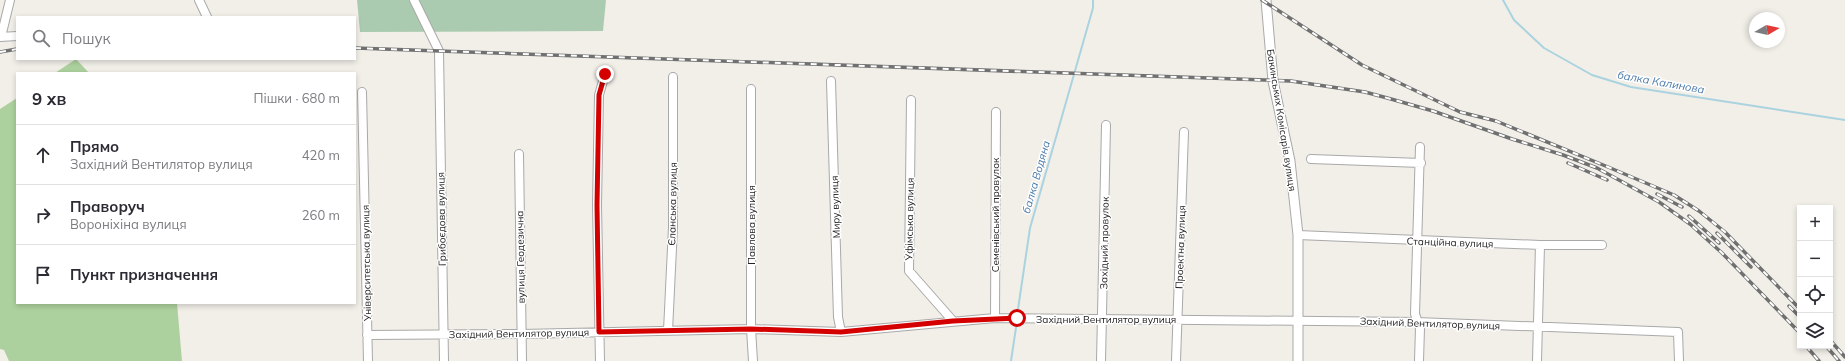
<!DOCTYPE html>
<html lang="uk">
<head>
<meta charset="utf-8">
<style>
	body { margin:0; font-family:Mulish,sans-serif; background:#f2f2f3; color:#2b2b33 }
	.controls { position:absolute; right:12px; bottom:12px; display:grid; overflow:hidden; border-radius:0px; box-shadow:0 2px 6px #0003 }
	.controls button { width:36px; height:36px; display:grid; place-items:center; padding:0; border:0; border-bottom:1px solid #e1e1e2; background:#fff; color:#2b2b33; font:20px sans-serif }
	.compass { position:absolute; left:1749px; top:12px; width:36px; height:36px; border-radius:50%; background:#fff; box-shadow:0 2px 6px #0003; rotate:81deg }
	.stop { position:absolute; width:12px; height:12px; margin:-9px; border:3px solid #d40000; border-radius:50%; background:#fff }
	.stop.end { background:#d40000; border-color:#fff; box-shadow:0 1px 4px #0008 }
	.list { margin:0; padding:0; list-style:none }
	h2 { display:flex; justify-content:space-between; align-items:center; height:52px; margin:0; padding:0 16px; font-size:17px }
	h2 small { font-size:13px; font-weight:400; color:#7c7c81 }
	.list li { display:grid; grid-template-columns:26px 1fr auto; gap:12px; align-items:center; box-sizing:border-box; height:60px; padding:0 16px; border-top:1px solid #e1e1e2 }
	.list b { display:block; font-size:15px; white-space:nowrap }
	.list p { margin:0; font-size:13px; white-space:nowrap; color:#7c7c81 }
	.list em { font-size:13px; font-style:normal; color:#7c7c81 }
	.icon { flex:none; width:22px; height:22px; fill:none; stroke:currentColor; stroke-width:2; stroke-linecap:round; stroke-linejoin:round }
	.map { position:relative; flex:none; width:1845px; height:361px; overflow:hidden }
	.search { position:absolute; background:#fff; box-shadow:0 2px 6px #0003; left:16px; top:16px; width:340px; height:44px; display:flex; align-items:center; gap:10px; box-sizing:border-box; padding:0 14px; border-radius:0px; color:#7c7c81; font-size:15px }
	.panel { position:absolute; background:#fff; box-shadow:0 2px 6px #0003; left:16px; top:72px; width:340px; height:232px; border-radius:0px }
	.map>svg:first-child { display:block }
	.forest { fill:#add19e }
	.cemetery { fill:#aacbaf }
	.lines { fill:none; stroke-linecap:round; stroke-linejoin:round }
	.stream { stroke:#aad3df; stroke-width:2 }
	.minor-casing { stroke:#a9a9a9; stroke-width:10 }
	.tertiary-casing { stroke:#a9a9a9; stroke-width:11 }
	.minor { stroke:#fff; stroke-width:8 }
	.tertiary { stroke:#fff; stroke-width:9 }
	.rail-casing { stroke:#707070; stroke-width:3.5 }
	.rail { stroke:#fff; stroke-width:2; stroke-dasharray:6; stroke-linecap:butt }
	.route { stroke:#d40000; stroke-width:5 }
	.labels { text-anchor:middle; stroke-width:3; stroke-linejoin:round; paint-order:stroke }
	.street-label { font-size:10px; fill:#222; stroke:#fff }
	.water-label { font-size:11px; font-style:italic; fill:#4a7aab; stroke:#fff }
</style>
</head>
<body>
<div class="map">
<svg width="1845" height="361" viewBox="0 0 1845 361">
	<rect width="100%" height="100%" fill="#f2efe9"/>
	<!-- forest -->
	<path class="forest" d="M 76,59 L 89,73 L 55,73 Z
		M 17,98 L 17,303 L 177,303 L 182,361 L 9,361 L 4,350 L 0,349 L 0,109 Z"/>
	<!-- cemetery -->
	<path class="cemetery" d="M 357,0 L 606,0 L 603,31 L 360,32 Z"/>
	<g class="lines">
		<!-- stream -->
		<path class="stream" d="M 1503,0 L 1514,20 L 1544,48 L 1592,75 L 1631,87 L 1845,120
			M 1017,316 L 1030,228 L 1093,8 L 1093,0
			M 1011,361 L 1017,321"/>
		<!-- minor casing -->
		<g class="minor-casing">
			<path id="minor" d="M 199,0 L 207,17
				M 414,0 L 439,51 L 444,361
				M 0,37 L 17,36
				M 1,37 L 10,0
				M 831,81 L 838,317 L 841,332
				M 751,89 L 751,329 L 753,361
				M 362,92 L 368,361
				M 911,100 L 909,271 L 953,321
				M 519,154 L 522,361
				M 1311,159 L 1421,163
				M 1298,235 L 1540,245 L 1602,245
				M 995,318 L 996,112
				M 668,331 L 673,227 L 673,77
				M 367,335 L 521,334 L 751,329 L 841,332 L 995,318 L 1417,322 L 1678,332 L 1679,361
				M 600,361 L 597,205 L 599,95 L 605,74
				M 1101,361 L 1106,125
				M 1176,361 L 1184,132
				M 1419,361 L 1420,328 L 1415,314 L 1420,147
				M 1537,361 L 1540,245"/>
		</g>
		<!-- tertiary casing -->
		<g class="tertiary-casing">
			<path id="tertiary" d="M 1266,0 L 1273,81 L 1290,161 L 1298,235 L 1298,361"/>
		</g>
		<!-- minor -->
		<use href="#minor" class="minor"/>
		<!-- tertiary -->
		<use href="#tertiary" class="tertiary"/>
		<!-- rail casing -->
		<g class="rail-casing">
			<path id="rail" d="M 1262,0 L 1362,65 L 1460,112 L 1496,121 L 1608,167 L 1674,195 L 1699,211 L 1725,232 L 1800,309
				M 355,48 L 1291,81 L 1365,92 L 1391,99 L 1433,111 L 1512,139 L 1563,155 L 1597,168 L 1659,202 L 1690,224 L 1722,253 L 1800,333
				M 0,52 L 17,49
				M 1568,163 L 1607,180
				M 1657,194 L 1682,207
				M 1689,216 L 1719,243
				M 1717,233 L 1751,267
				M 1789,306 L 1800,317
				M 1830,340 L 1845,357
				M 1806,346 L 1819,361
				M 1826,346 L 1839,361"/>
		</g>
		<!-- rail -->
		<use href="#rail" class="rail"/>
	</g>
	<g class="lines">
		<!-- route -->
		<path class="route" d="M 605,74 L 599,95 L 597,205 L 599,332 L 751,329 L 841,332 L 953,321 L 1017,318"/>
	</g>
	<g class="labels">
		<!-- street labels -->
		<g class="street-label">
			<text transform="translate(1282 120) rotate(81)" y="4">Бакинських Комісарів вулиця</text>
			<text transform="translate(672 204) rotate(-89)" y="4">Єланська вулиця</text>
			<text transform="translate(835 207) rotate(-92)" y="4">Миру вулиця</text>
			<text transform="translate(995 215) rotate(-90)" y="4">Семенівський провулок</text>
			<text transform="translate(441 219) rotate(-91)" y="4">Грибоєдова вулиця</text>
			<text transform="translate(909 219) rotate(-89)" y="4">Уфімська вулиця</text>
			<text transform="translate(751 225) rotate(-90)" y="4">Павлова вулиця</text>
			<text transform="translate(1450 242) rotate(2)" y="4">Станційна вулиця</text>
			<text transform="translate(1104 243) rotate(-89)" y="4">Західний провулок</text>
			<text transform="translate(1180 247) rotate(-88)" y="4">Проектна вулиця</text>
			<text transform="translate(520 257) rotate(-91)" y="4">вулиця Геодезична</text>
			<text transform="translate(366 263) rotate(-91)" y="4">Університетська вулиця</text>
			<text x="1106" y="323">Західний Вентилятор вулиця</text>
			<text transform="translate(1430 323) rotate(2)" y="4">Західний Вентилятор вулиця</text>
			<text transform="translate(519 333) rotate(-1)" y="4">Західний Вентилятор вулиця</text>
		</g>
		<!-- water labels -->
		<g class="water-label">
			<text transform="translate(1661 82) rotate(10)" y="4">балка Калинова</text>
			<text transform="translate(1036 177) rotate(-74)" y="4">балка Водяна</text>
		</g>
	</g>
</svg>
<div class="controls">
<button>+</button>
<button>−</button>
<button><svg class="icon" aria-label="locate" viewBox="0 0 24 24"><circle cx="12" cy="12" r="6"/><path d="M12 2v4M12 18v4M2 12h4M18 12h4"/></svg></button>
<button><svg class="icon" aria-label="layers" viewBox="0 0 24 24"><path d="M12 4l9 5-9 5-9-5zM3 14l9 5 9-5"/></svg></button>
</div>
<svg class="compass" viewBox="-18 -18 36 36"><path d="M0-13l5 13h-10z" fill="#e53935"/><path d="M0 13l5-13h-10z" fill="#7c7c81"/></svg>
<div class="stop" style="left:1017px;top:318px"></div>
<div class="stop end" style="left:605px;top:74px"></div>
<div class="search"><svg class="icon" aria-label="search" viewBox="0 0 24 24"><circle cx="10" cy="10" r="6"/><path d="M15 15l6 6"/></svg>Пошук</div>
<section class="panel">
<h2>9 хв<small>Пішки · 680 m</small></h2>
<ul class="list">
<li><svg class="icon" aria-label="ahead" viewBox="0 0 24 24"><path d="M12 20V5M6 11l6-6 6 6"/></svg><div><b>Прямо</b><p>Західний Вентилятор вулиця</p></div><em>420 m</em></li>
<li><svg class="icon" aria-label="right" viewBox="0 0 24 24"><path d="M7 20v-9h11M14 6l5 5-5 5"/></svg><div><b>Праворуч</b><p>Вороніхіна вулиця</p></div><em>260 m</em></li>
<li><svg class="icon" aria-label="arrive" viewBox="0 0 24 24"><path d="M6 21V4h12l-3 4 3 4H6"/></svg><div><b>Пункт призначення</b></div></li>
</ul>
</section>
</div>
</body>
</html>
